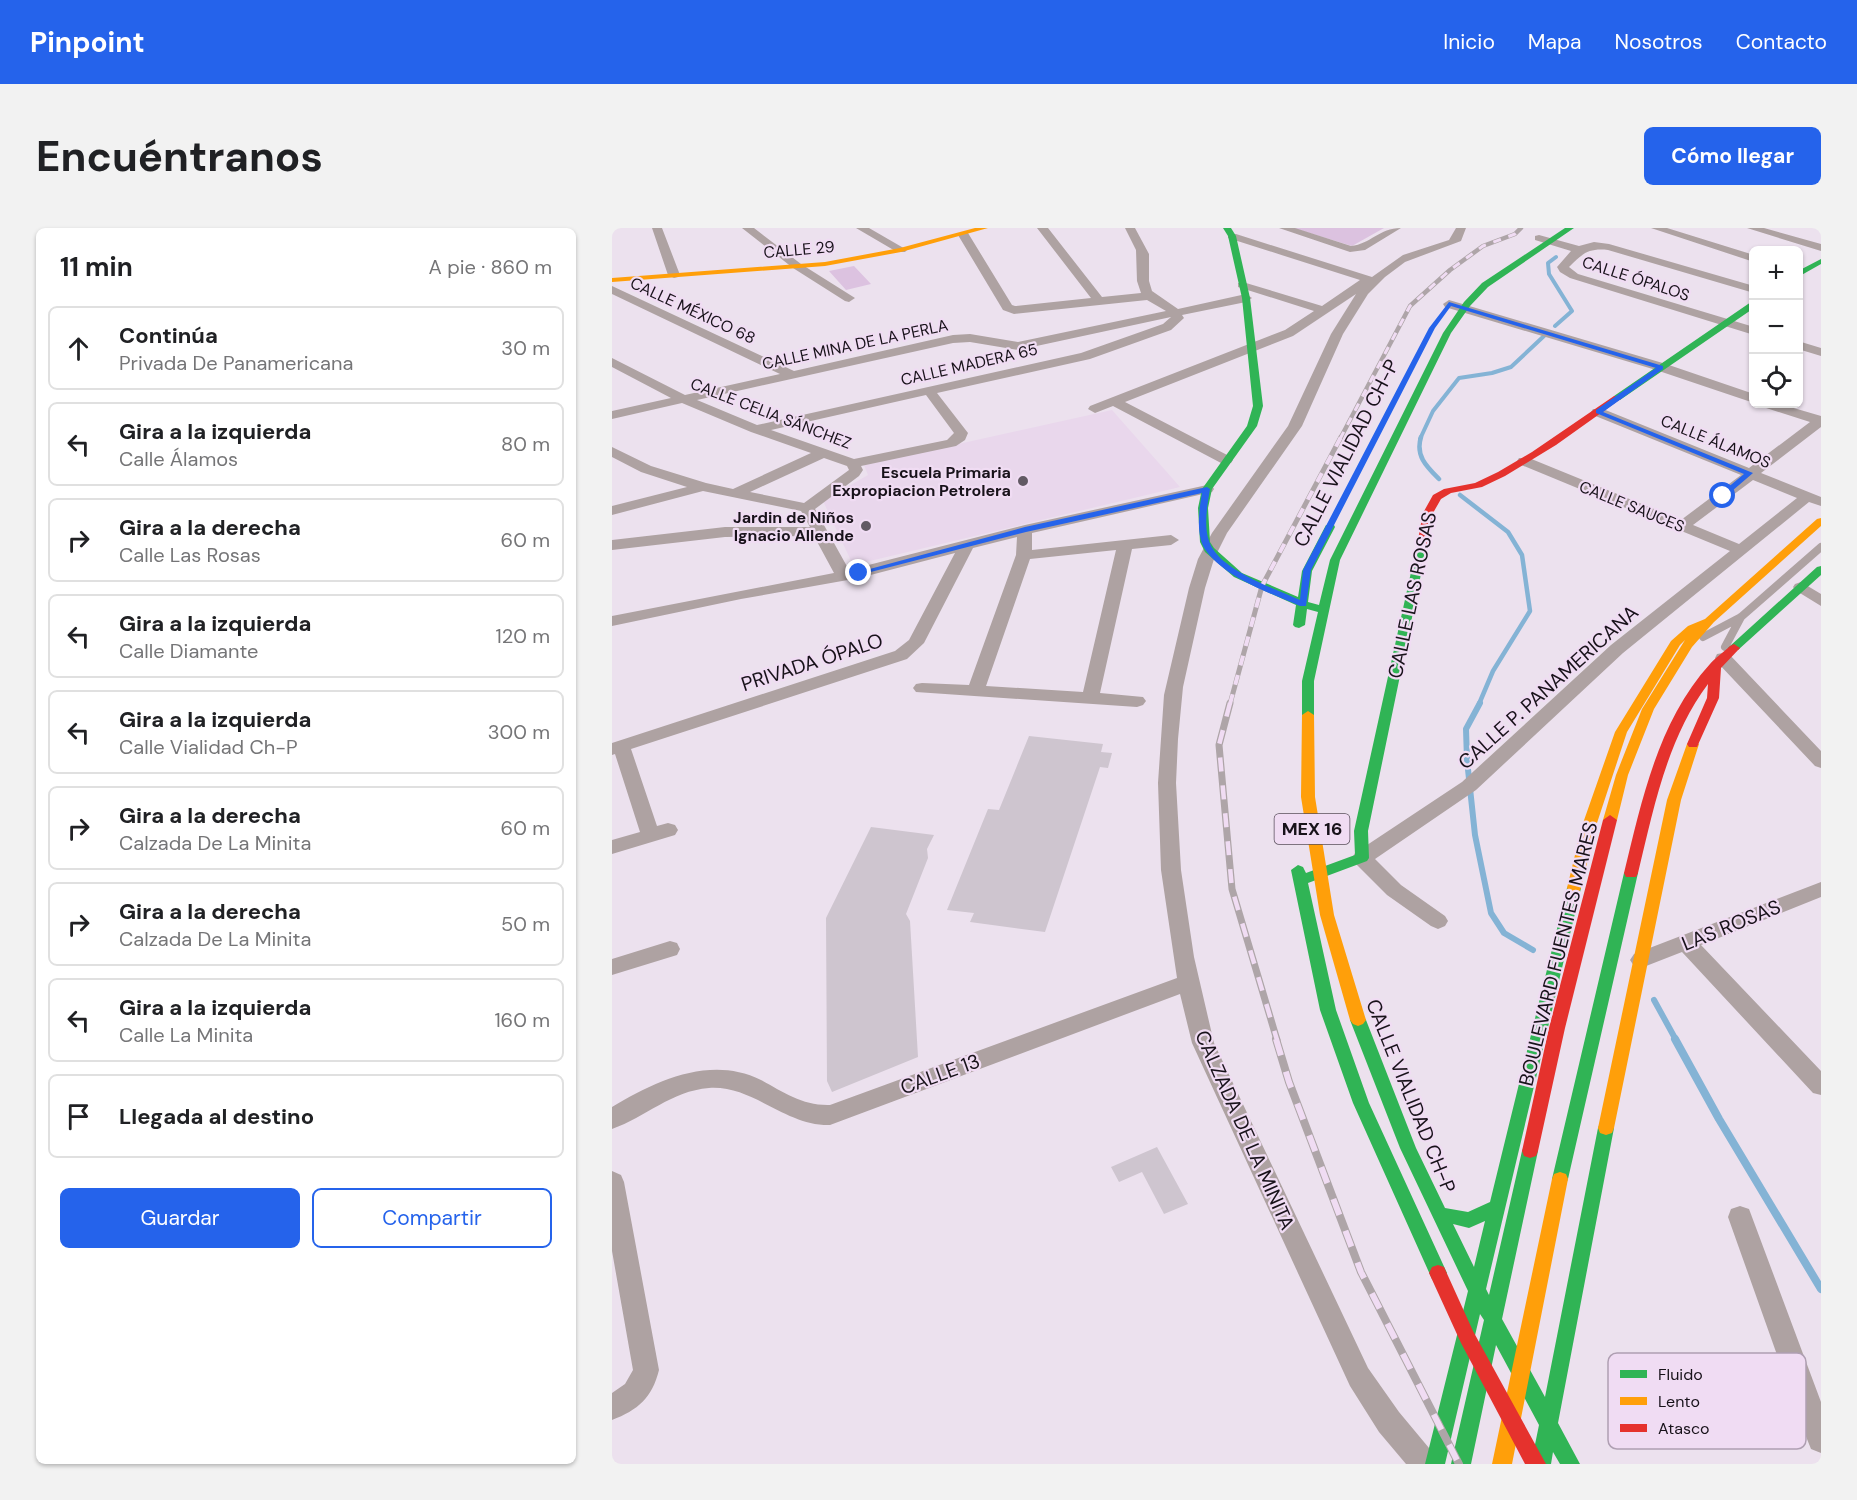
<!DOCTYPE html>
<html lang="es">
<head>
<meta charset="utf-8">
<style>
	body { margin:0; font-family:"DM Sans",sans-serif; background:#f2f2f2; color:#202124 }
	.controls { position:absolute; right:18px; top:18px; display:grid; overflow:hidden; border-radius:9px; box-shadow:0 2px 4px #0004 }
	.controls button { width:54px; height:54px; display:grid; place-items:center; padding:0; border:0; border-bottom:2px solid #e0e0e0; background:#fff; color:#202124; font:30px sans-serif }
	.stop { position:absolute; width:18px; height:18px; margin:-14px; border:4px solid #2563eb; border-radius:50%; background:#fff }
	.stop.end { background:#2563eb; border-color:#fff; box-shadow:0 2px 6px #0008 }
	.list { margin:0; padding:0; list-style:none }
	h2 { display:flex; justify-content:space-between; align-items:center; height:78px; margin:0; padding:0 24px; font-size:26px }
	h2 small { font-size:20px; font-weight:400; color:#757577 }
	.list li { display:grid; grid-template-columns:39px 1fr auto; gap:18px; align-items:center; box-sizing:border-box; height:84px; margin:0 12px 12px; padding:0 12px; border:2px solid #e0e0e0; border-radius:9px }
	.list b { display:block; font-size:22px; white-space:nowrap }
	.list p { margin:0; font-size:20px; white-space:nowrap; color:#757577 }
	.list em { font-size:20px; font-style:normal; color:#757577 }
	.actions { display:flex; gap:12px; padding:18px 24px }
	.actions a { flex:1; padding:14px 0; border:2px solid #2563eb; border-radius:9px; text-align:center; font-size:21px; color:#2563eb }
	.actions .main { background:#2563eb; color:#fff }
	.icon { flex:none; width:33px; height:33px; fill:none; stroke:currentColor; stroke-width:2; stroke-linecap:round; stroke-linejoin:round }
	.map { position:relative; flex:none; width:1209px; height:1236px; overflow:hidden; border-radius:9px }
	header { display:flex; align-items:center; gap:36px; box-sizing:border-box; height:84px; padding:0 30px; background:#2563eb; color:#fff }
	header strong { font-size:28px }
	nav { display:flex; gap:33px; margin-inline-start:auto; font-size:21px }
	.intro { display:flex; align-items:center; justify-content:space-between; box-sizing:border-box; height:144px; padding:0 36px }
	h1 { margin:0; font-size:42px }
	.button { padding:15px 27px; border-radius:9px; background:#2563eb; color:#fff; font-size:21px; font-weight:700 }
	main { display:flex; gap:36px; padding:0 36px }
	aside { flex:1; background:#fff; border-radius:9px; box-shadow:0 2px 4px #0004 }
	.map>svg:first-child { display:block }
	.built { fill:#e9d7ec }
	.green { fill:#dcc2e0 }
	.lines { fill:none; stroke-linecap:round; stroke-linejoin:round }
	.stream-far3 { stroke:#84b3d5; stroke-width:4 }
	.stream-far2 { stroke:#84b3d5; stroke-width:4.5 }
	.stream-far1 { stroke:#84b3d5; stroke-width:6 }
	.stream { stroke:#84b3d5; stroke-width:8 }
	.building { fill:#cec5cf }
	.lane { stroke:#aea2a2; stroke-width:8 }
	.street { fill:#aea2a2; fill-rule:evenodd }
	.fast { fill:#30b455; fill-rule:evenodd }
	.slow { fill:#ff9f0a; fill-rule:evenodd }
	.jam { fill:#e5322d; fill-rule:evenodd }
	.rail-far3-casing { stroke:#aea5a8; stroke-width:4.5 }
	.rail-far2-casing { stroke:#aea5a8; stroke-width:5 }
	.rail-far1-casing { stroke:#aea5a8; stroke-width:7 }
	.rail-casing { stroke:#aea5a8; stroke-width:8 }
	.rail-far3 { stroke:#f0dcf3; stroke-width:3; stroke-dasharray:8; stroke-linecap:butt }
	.rail-far2 { stroke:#f0dcf3; stroke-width:4; stroke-dasharray:10; stroke-linecap:butt }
	.rail-far1 { stroke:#f0dcf3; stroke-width:4.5; stroke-dasharray:14; stroke-linecap:butt }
	.rail { stroke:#f0dcf3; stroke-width:6; stroke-dasharray:17; stroke-linecap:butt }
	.route { fill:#2563eb }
	.poi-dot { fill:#625a64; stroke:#f0dcf3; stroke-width:2 }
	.labels { text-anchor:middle; stroke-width:4.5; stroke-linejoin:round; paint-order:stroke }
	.far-street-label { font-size:16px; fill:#18121a; stroke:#f0dcf3 }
	.far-poi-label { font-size:16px; font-weight:bold; fill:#18121a; stroke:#f0dcf3; text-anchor:end }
	.shield { fill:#f0dcf3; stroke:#594f5b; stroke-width:1.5 }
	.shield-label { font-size:18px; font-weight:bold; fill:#18121a }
	.street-label { font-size:20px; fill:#18121a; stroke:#f0dcf3 }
	.key { fill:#f0dcf3; stroke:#af9fb2; stroke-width:1.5 }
	.key-label { font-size:16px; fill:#18121a }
</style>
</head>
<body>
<header>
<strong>Pinpoint</strong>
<nav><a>Inicio</a><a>Mapa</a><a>Nosotros</a><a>Contacto</a></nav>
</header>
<div class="intro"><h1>Encuéntranos</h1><a class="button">Cómo llegar</a></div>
<main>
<aside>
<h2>11 min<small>A pie · 860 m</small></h2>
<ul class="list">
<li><svg class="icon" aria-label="ahead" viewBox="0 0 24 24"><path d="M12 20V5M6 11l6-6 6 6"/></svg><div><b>Continúa</b><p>Privada De Panamericana</p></div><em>30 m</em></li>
<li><svg class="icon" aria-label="left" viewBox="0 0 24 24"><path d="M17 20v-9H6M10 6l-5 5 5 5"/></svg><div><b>Gira a la izquierda</b><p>Calle Álamos</p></div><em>80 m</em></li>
<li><svg class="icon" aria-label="right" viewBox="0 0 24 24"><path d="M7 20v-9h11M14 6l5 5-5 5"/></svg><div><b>Gira a la derecha</b><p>Calle Las Rosas</p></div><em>60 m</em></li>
<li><svg class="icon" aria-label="left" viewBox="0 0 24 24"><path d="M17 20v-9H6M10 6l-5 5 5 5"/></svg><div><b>Gira a la izquierda</b><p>Calle Diamante</p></div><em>120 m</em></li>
<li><svg class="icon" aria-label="left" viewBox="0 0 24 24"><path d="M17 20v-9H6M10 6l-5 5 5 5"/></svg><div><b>Gira a la izquierda</b><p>Calle Vialidad Ch-P</p></div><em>300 m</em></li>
<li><svg class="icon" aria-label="right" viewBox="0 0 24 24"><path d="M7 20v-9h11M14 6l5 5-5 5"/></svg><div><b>Gira a la derecha</b><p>Calzada De La Minita</p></div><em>60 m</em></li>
<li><svg class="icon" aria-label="right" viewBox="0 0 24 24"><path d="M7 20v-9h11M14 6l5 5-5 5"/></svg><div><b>Gira a la derecha</b><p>Calzada De La Minita</p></div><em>50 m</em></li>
<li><svg class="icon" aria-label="left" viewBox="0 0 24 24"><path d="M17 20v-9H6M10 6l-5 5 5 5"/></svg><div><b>Gira a la izquierda</b><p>Calle La Minita</p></div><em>160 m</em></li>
<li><svg class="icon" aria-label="arrive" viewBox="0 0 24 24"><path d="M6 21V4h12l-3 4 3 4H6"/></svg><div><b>Llegada al destino</b></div></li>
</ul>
<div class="actions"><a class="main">Guardar</a><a>Compartir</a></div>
</aside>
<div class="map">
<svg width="1209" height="1236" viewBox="0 0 1209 1236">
	<rect width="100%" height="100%" fill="#ece1ee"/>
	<!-- built -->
	<path class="built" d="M 500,182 L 568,259 L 241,337 L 211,273 L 256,247 L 252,237 Z"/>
	<!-- green -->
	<path class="green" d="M 681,0 L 772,0 L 740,18 Z
		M 242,38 L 259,56 L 234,62 L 217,43 Z"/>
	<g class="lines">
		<!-- stream-far3 -->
		<path class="stream-far3" d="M 943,98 L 960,83 L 937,46 L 936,35 L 944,29
			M 808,211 L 821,183 L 847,150 L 880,145 L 899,139 L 932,108"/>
		<!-- stream-far2 -->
		<path class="stream-far2" d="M 809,209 C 803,228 815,239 827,251
			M 848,267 L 896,304 L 910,327 L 918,383 L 881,443 L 867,476"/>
		<!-- stream-far1 -->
		<path class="stream-far1" d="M 868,475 L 854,501 L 855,532 L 863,607 L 879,685 L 892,705 L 921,722
			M 1042,772 L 1064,812"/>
		<!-- stream -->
		<path class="stream" d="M 1063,811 L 1107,891 L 1209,1061"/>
	</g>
	<!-- building -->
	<path class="building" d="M 417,508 L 491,516 L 489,524 L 500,525 L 496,540 L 488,539 L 433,704 L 358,694 L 362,685 L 335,682 L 376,581 L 387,582 Z
		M 259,599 L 322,607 L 315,621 L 316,630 L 294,686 L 298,693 L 306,829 L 220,864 L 215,853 L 214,690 Z
		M 545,919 L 576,976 L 552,986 L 530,944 L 507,954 L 499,939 Z"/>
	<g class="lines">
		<!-- lane -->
		<path class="lane" d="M 1091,409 L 1129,389 L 1209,319
			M 1113,419 L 1129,389"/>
		<!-- street -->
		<path class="street" d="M 40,0 L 50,0 L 68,47 L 66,49 L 62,50 L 56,47 Z
			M 130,0 L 142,0 L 189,36 L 243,70 L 237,74 L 233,73 L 181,40 Z
			M 244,0 L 257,0 L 295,22 L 293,24 L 285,24 Z
			M 425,0 L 436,0 L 490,69 L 529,65 L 525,53 L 524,22 L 513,0 L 523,0 L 537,26 L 537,53 L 540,63 L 566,81 L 634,66 L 640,70 L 634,74 L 570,87 L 572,90 L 559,102 L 478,131 L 325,165 L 356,205 L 353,212 L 344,218 L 249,238 L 251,242 L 247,248 L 203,281 L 237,342 L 413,297 L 595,257 L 600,258 L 602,261 L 600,264 L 420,305 L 420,322 L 559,307 L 567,312 L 559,317 L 520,321 L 488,465 L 531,469 L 534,473 L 531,477 L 525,479 L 304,464 L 301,460 L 304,456 L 310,455 L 357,457 L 404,327 L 405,309 L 361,320 L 312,415 L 295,431 L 19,521 L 45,598 L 56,595 L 63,597 L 66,602 L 63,607 L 0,626 L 0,612 L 28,604 L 3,526 L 0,527 L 0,515 L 283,423 L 297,412 L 343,325 L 247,350 L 129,371 L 0,398 L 0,388 L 222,345 L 202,308 L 113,309 L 0,322 L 0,312 L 113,299 L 198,299 L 189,283 L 91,263 L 0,287 L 0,278 L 75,259 L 29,244 L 0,229 L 0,219 L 39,238 L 94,255 L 121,261 L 199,225 L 139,204 L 70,175 L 0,191 L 0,183 L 59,170 L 0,139 L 0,130 L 73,167 L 168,146 L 0,66 L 0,58 L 182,143 L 341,107 L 358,106 L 406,114 L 554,83 L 535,72 L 402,86 L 391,82 L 346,7 L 348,5 L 356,5 L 400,77 L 403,78 L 479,70 ZM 559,89 L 551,96 L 469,125 L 145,197 L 85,172 L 341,115 L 358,114 L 406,122 ZM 314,167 L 342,205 L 335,212 L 242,231 L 159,202 ZM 212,230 L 235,238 L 237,242 L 192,275 L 138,264 ZM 504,322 L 471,464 L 374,458 L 418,331 Z
			M 667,0 L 683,0 L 739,18 C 759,16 767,0 789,0 L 753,22 L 738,24 Z
			M 844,0 L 854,0 L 849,13 L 793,34 L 773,49 L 756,66 L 731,106 L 690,198 L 615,305 L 602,331 L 593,360 L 571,459 L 566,511 L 564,555 L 569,642 L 582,729 L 602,815 L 756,1140 L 787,1184 L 822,1226 L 826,1236 L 794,1236 L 767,1204 L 738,1158 L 580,815 L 568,766 L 218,897 C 173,898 141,857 97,860 C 59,863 34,889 0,901 L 0,879 C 44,853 98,827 149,852 C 171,864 191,878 218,877 L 565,750 L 549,642 L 546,555 L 552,467 L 577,360 L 586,331 L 600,305 L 676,198 L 719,106 L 744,66 L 681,108 L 513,174 L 619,229 L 621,232 L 619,235 L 609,235 L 501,178 L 483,185 L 476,181 L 478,178 L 673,102 L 702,83 L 626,59 L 626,55 L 634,55 L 710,78 L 748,52 L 616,10 L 616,6 L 624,6 L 760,49 L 791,27 L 837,12 Z
			M 1039,0 L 1055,0 L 1142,27 L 1142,34 Z
			M 1135,0 L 1152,0 L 1209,16 L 1209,23 Z
			M 927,7 L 967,18 L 982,14 L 997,16 L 1142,58 L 1142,65 L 996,22 C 976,20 970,26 957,39 L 966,46 L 1142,99 L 1142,107 L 958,50 L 948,44 L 945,39 L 959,23 L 923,12 L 923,8 Z
			M 837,72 L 1054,136 L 1142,166 L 1142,175 L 1044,142 L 833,79 L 831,76 Z
			M 1186,113 L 1209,120 L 1209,128 L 1186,121 Z
			M 1150,176 L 1168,176 L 1209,188 L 1209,199 L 1149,245 L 1209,269 L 1209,278 L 1197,274 L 1011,425 L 864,562 L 763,631 L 789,657 L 833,688 L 836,693 L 833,698 L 826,701 L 819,698 L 775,667 L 743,635 L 740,630 L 743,625 L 850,554 L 999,417 L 1118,323 L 907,236 L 905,233 L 907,230 L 917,230 L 1069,292 L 1129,247 L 981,187 L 979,184 L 981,181 L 991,181 L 1137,240 L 1198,194 L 1151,179 ZM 1141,252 L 1185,270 L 1127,316 L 1081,297 Z
			M 1189,354 L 1209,366 L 1209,378 L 1183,362 L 1181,359 L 1183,356 Z
			M 1111,425 L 1117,426 L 1209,523 L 1209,540 L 1203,538 L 1105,434 L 1103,430 L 1105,426 Z
			M 1209,654 L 1209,669 L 1089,717 L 1209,843 L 1209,867 L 1201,865 L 1070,724 L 1029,740 L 1022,738 L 1018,732 L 1022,726 Z
			M 58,713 L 65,715 L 68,721 L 65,727 L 0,747 L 0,731 Z
			M 0,943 L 9,947 L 12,954 L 47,1142 C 40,1170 26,1182 0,1192 L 0,1165 L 13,1156 L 21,1142 L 0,1023 Z
			M 1128,978 L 1137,981 L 1140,989 L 1209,1174 L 1209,1225 L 1199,1221 L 1195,1211 L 1116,989 L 1119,981 Z"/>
		<!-- fast -->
		<path class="fast" d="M 611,0 L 619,0 L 624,8 L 638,70 L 651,178 L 645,198 L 600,261 L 596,280 L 598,314 L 602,320 L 630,345 L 686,369 L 690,343 L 714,297 L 722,297 L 723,299 L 700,343 L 696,374 L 707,377 L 718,332 L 831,105 L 852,74 L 870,55 L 953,0 L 962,0 L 876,59 L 858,78 L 839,105 L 728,332 L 702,453 L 702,487 L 696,491 L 690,487 L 690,453 L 706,384 L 695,381 L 693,397 L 687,400 L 683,399 L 681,397 L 684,377 L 622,349 L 593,324 L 588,314 L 586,280 L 590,261 L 635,198 L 641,178 L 630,70 L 616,8 Z
			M 1209,31 L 1209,36 L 1186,49 L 1186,43 Z
			M 1139,74 L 1142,74 L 1142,80 L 1008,172 L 1002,172 L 1002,168 Z
			M 810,314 L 815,317 L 756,603 L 757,630 L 755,633 L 696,655 L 724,782 L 757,875 L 835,1045 L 832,1051 L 826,1053 L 820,1051 L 741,875 L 708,782 L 679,642 L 686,637 L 691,639 L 694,645 L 743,627 L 742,603 L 805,317 Z
			M 1209,338 L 1209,347 L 1126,422 L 1118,422 L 1116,420 L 1118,418 L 1205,339 Z
			M 1019,640 L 1026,645 L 956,951 L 954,956 L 948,958 L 942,956 L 940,951 L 1012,645 Z
			M 962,655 L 967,656 L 969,660 L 874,1061 L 877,1067 L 910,923 L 912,918 L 918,916 L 924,918 L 926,923 L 890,1091 L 933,1169 L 986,900 L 988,895 L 994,893 L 1000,895 L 1002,900 L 946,1195 L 968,1236 L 948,1236 L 941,1224 L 939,1236 L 919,1236 L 927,1197 L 884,1117 L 859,1236 L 839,1236 L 872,1092 L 868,1086 L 833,1236 L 813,1236 L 856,1063 L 788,920 L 738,792 L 741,788 L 746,786 L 751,788 L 754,792 L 804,920 L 833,980 L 856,984 L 878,974 L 955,660 L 957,656 ZM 873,993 L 862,1039 L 841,996 L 857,1000 Z"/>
		<!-- slow -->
		<path class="slow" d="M 363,0 L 376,0 L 289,24 L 213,38 L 0,54 L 0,50 L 213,34 L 288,20 Z
			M 1209,290 L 1209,298 L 1102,394 L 1080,419 L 1042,481 L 1016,547 L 1005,592 L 998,597 L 993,595 L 991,592 L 1004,547 L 1030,481 L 1073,412 L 1068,417 L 1015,504 L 984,598 L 969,660 L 967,664 L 957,664 L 955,660 L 970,598 L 1003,504 L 1059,413 L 1076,398 L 1093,391 L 1205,291 Z
			M 696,483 L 702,487 L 703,569 L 722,687 L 754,792 L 751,796 L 746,798 L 741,796 L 738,792 L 708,687 L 689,569 L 690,487 Z
			M 1081,512 L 1087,516 L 1069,572 L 1002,900 L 1000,905 L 994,907 L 988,905 L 986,900 L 1055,572 L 1075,516 Z
			M 948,944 L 954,946 L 956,951 L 900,1236 L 880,1236 L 940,951 L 942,946 Z"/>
		<!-- jam -->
		<path class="jam" d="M 1002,168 L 1010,170 L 944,217 L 893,248 L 870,259 L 839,265 L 829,271 L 821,285 L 815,317 L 810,320 L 806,319 L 805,317 L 811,285 L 821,267 L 832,261 L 863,255 L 886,244 L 920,224 Z
			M 1122,416 L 1128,420 L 1109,440 L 1107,470 L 1085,519 L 1077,519 L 1075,516 L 1095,470 L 1096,456 C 1055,511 1042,579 1026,645 L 1024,649 L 1014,649 L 1012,645 C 1030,572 1046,493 1098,436 C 1103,430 1112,424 1118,418 Z
			M 998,587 L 1005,592 L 953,800 L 926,923 L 924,928 L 918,930 L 912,928 L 910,923 L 937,800 L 991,592 Z
			M 826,1037 L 832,1039 L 861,1103 L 934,1236 L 913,1236 L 849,1115 L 817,1045 L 820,1039 Z"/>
		<!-- rail-far3 casing -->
		<g class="rail-far3-casing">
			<path id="rail-far3" d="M 728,211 L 798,78 L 838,42 L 871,18 L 903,6 L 909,0"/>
		</g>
		<!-- rail-far2 casing -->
		<g class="rail-far2-casing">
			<path id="rail-far2" d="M 618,476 L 650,358 L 729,209"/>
		</g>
		<!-- rail-far1 casing -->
		<g class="rail-far1-casing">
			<path id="rail-far1" d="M 618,475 L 607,517 L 620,661 L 665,812"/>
		</g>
		<!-- rail casing -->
		<g class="rail-casing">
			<path id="rail" d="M 664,811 L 677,854 L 749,1044 L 847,1236"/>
		</g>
		<!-- rail-far3 -->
		<use href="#rail-far3" class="rail-far3"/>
		<!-- rail-far2 -->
		<use href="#rail-far2" class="rail-far2"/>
		<!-- rail-far1 -->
		<use href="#rail-far1" class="rail-far1"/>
		<!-- rail -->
		<use href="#rail" class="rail"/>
	</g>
	<!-- route -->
	<path class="route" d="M 837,74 L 1051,138 L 1051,141 L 991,184 L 1141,245 L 1113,269 L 1108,269 L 1108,266 L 1132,246 L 984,185 L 984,182 L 1044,140 L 839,78 L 823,100 L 699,342 L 694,378 L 688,378 C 657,364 617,352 595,324 C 583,310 587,282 590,265 L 414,304 L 247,347 L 243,345 L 413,299 L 595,259 L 598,261 C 595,279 590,305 601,321 C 615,344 663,361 688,372 L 691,342 L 817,100 Z"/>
	<!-- markers -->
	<g class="poi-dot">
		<circle cx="411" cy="253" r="6"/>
		<circle cx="254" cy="298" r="6"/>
	</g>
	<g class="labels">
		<!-- far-street labels -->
		<g class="far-street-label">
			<text transform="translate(187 21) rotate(-5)" y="6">CALLE 29</text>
			<text transform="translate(1024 50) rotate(18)" y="6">CALLE ÓPALOS</text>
			<text transform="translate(81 82) rotate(25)" y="6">CALLE MÉXICO 68</text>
			<text transform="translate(243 116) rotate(-12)" y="6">CALLE MINA DE LA PERLA</text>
			<text transform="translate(357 136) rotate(-13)" y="6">CALLE MADERA 65</text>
			<text transform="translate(159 185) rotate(21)" y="6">CALLE CELIA SÁNCHEZ</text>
			<text transform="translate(1104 213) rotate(22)" y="6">CALLE ÁLAMOS</text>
			<text transform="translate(1020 278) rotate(22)" y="6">CALLE SAUCES</text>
		</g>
		<!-- far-poi labels -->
		<g class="far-poi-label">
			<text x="399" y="250">Escuela Primaria<tspan x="399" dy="18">Expropiacion Petrolera</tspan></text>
			<text x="242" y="295">Jardin de Niños<tspan x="242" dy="18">Ignacio Allende</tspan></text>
		</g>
		<!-- shield labels -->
		<rect class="shield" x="662.5" y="586" width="75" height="30" rx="4.5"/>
		<g class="shield-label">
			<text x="700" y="607">MEX 16</text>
		</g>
		<!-- street labels -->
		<g class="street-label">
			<text transform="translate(734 225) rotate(-63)" y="7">CALLE VIALIDAD CH-P</text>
			<text transform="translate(800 367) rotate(-78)" y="7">CALLE LAS ROSAS</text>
			<text transform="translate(200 434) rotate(-18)" y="7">PRIVADA ÓPALO</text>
			<text transform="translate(936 459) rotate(-42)" y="7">CALLE P. PANAMERICANA</text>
			<text transform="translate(1119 697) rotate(-22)" y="7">LAS ROSAS</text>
			<text transform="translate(946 726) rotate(-76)" y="7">BOULEVARD FUENTES MARES</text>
			<text transform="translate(328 846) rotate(-20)" y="7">CALLE 13</text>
			<text transform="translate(799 868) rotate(68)" y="7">CALLE VIALIDAD CH-P</text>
			<text transform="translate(633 902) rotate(66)" y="7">CALZADA DE LA MINITA</text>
		</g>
	</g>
	<!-- legend -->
	<rect x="996" y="1125" width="198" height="96" rx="9" class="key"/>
	<rect x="1008" y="1142" width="27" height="8" fill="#30b455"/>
	<rect x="1008" y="1169" width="27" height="8" fill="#ff9f0a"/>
	<rect x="1008" y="1196" width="27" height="8" fill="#e5322d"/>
	<g class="key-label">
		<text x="1046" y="1152">Fluido</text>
		<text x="1046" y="1179">Lento</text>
		<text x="1046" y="1206">Atasco</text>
	</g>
</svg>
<div class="controls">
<button>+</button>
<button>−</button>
<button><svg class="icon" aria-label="locate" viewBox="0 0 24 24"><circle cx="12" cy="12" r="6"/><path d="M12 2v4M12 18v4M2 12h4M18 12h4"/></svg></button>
</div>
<div class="stop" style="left:1111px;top:268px"></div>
<div class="stop end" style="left:247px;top:345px"></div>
</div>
</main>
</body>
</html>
